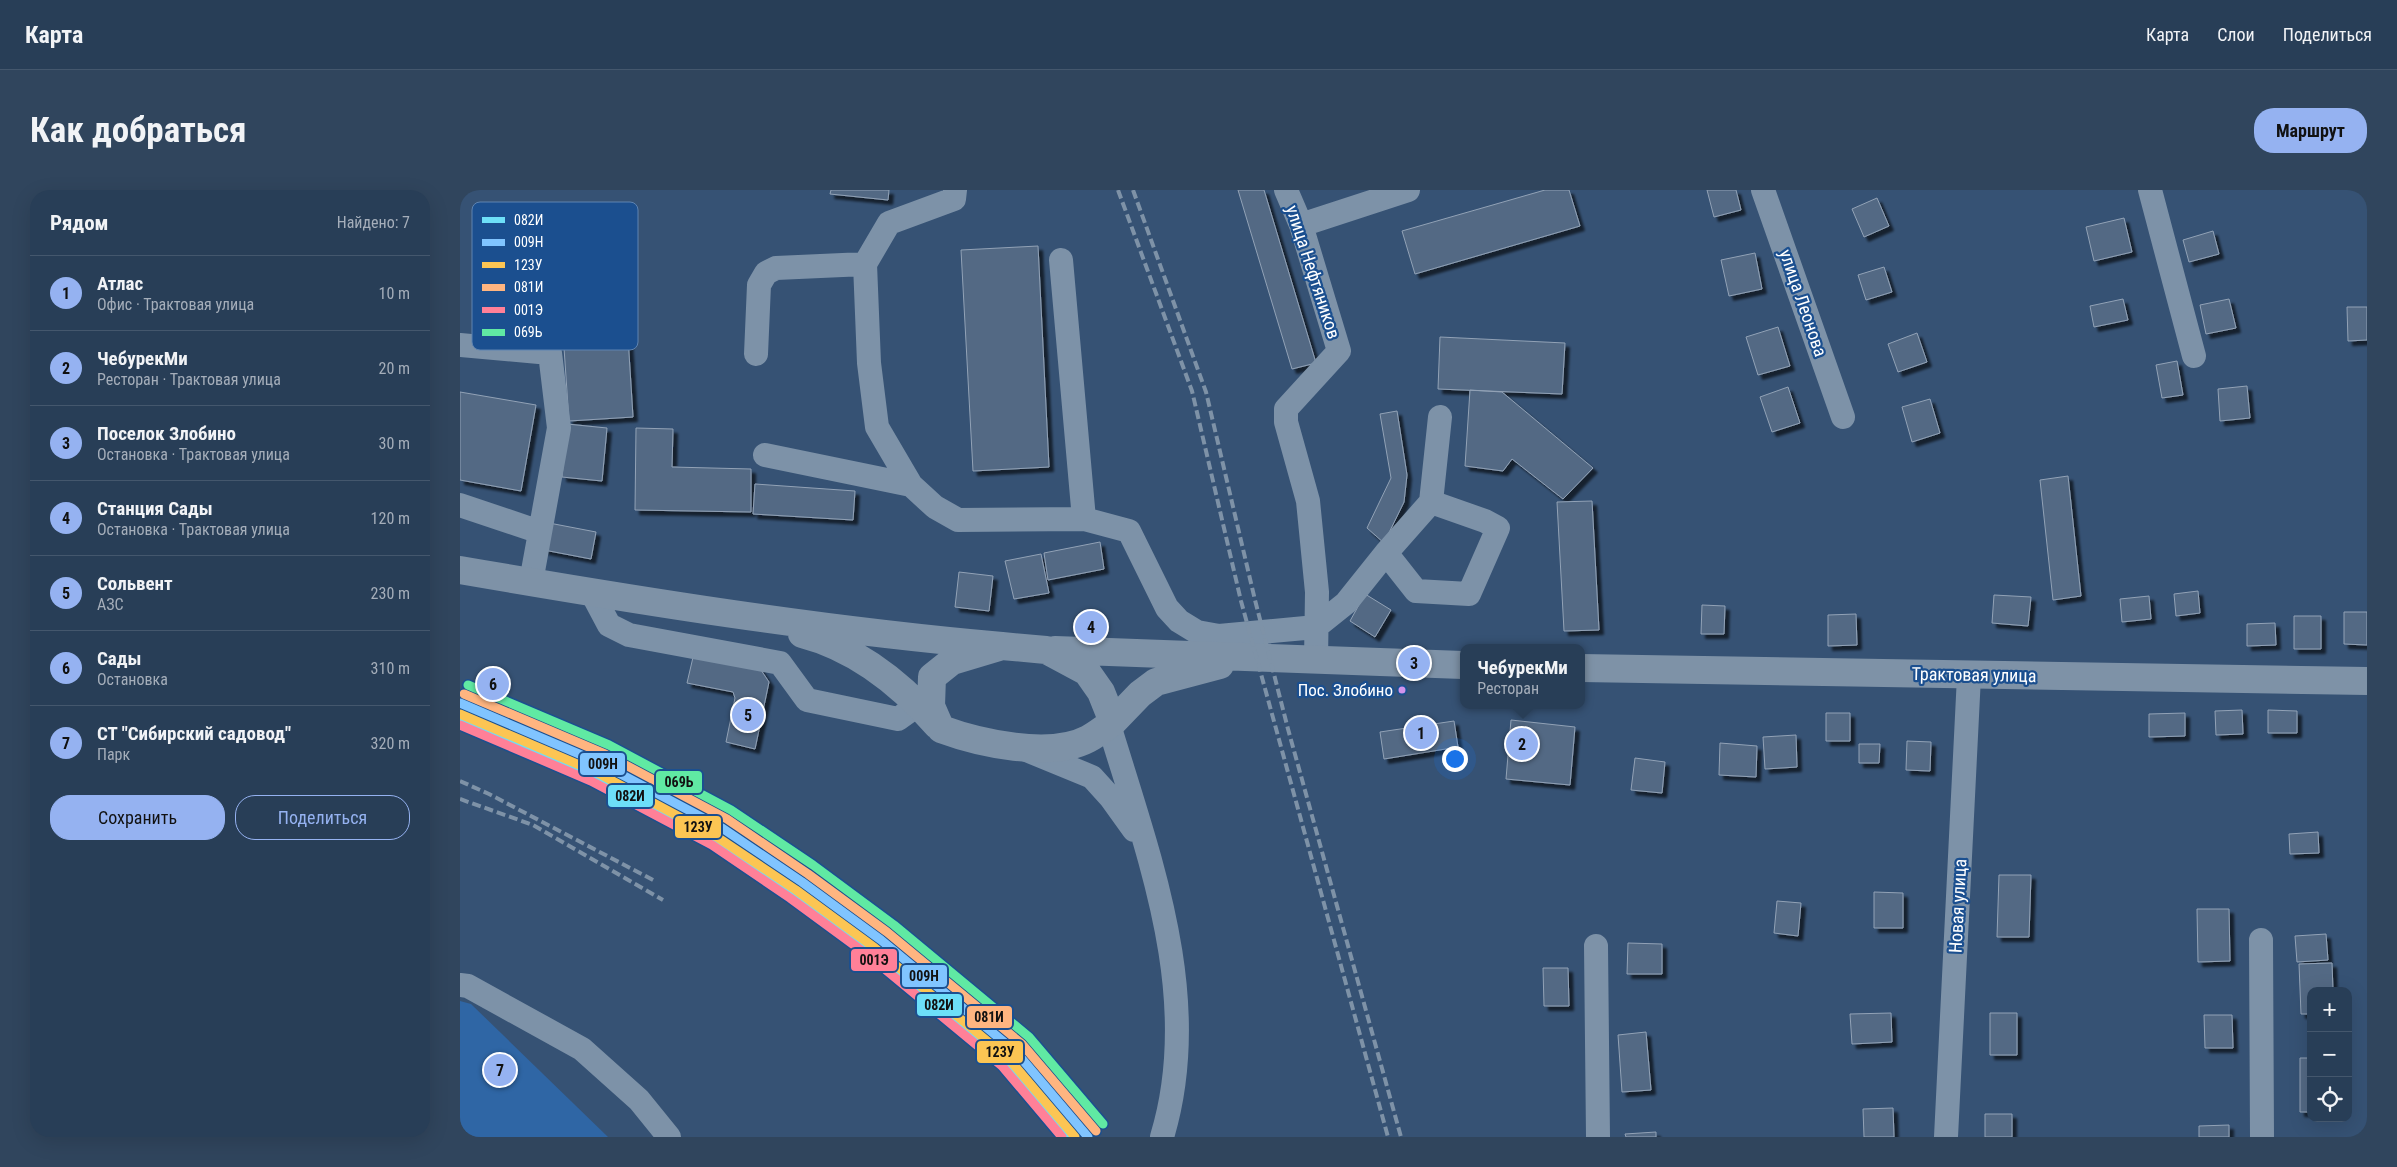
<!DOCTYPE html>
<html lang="ru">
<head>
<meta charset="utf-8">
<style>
	body { margin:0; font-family:"Roboto Condensed",sans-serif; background:#30455d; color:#f1f3f6 }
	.controls { position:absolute; right:15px; bottom:15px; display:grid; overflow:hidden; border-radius:10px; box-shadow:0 5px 20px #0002 }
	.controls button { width:45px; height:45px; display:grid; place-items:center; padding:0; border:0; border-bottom:1px solid #44576d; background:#283e57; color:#f1f3f6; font:25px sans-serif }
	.you { position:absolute; left:994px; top:568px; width:18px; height:18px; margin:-12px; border:4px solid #fff; border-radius:50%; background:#1a73e8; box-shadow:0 0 0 8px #1a73e833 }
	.badge { display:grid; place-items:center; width:32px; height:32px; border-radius:50%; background:#95b2f1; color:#111; font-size:16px; font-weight:700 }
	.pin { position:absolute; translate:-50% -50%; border:2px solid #fff; box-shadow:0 1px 5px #0006 }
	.popup { position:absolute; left:1000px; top:454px; width:125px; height:65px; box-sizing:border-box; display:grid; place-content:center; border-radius:10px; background:#283e57; filter:drop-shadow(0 1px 4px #0005); font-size:16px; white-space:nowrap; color:#a5aeba }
	.popup b { font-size:19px; color:#f1f3f6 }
	.popup::after { content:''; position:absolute; left:50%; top:100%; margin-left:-10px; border:10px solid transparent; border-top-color:#283e57 }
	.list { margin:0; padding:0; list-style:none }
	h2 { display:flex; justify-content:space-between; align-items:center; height:65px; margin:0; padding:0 20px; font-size:21px }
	h2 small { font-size:16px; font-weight:400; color:#a5aeba }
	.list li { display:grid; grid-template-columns:32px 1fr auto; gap:15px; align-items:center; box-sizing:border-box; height:75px; padding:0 20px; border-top:1px solid #44576d }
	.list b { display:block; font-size:19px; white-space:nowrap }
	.list p { margin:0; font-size:16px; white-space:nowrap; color:#a5aeba }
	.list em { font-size:16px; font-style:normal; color:#a5aeba }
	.actions { display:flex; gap:10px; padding:15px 20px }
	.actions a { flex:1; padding:11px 0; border:1px solid #95b2f1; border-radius:20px; text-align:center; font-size:18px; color:#95b2f1 }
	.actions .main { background:#95b2f1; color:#111 }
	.icon { flex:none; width:28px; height:28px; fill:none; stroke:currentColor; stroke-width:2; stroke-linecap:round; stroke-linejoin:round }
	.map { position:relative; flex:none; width:1907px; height:947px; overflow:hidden; border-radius:20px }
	header { display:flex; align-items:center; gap:30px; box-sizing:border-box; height:70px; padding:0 25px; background:#283e57; border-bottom:1px solid #44576d }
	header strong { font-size:24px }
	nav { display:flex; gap:28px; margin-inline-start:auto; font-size:18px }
	.intro { display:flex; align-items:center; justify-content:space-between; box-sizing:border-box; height:120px; padding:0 30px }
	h1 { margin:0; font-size:35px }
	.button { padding:12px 22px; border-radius:20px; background:#95b2f1; color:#111; font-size:18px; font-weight:700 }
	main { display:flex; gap:30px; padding:0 30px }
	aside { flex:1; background:#283e57; border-radius:20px; box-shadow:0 5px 20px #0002 }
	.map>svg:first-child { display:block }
	.green { fill:#2f66a5 }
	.building { fill:#526984; stroke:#92a2b6; filter:url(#shadow) }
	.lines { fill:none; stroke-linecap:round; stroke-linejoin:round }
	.minor { stroke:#7d92a8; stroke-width:24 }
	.highway { stroke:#7e92a7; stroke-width:28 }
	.rail { stroke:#7e92a7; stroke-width:4; stroke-dasharray:9 4; stroke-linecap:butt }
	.rail-1-casing { stroke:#1b4f8f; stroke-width:12 }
	.rail-2-casing { stroke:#1b4f8f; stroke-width:12 }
	.rail-3-casing { stroke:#1b4f8f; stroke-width:12 }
	.rail-4-casing { stroke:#1b4f8f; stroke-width:12 }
	.rail-5-casing { stroke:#1b4f8f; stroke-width:12 }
	.rail-6-casing { stroke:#1b4f8f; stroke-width:12 }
	.rail-1 { stroke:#6ddff8; stroke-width:9 }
	.rail-2 { stroke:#80c4ff; stroke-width:9 }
	.rail-3 { stroke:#fcc553; stroke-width:9 }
	.rail-4 { stroke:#ffb580; stroke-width:9 }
	.rail-5 { stroke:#ff8098; stroke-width:9 }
	.rail-6 { stroke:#60e9a3; stroke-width:9 }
	.bus-dot { fill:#d193ec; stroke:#1b4f8f; stroke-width:2 }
	.labels { text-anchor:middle; stroke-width:4.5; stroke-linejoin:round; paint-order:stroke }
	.bus-label { font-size:17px; fill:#fff; stroke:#1b4f8f; text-anchor:end }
	.street-label { font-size:18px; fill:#fff; stroke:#1b4f8f }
	.key { fill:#1b4f8f; stroke:#5f84b1; stroke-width:1 }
	.key-label { font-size:14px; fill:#fff }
	.line-badge { stroke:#1b4f8f; stroke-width:2 }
	.pale-badge-label { font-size:14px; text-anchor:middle; font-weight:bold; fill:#111 }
</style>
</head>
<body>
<header>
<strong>Карта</strong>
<nav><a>Карта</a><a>Слои</a><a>Поделиться</a></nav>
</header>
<div class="intro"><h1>Как добраться</h1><a class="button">Маршрут</a></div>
<main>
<aside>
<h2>Рядом<small>Найдено: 7</small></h2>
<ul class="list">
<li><span class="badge">1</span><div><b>Атлас</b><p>Офис · Трактовая улица</p></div><em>10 m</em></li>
<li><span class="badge">2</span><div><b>ЧебурекМи</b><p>Ресторан · Трактовая улица</p></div><em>20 m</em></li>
<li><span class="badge">3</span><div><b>Поселок Злобино</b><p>Остановка · Трактовая улица</p></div><em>30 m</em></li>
<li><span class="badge">4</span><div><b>Станция Сады</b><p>Остановка · Трактовая улица</p></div><em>120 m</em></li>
<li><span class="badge">5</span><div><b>Сольвент</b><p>АЗС</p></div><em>230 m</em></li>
<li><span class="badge">6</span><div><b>Сады</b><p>Остановка</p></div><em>310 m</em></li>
<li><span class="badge">7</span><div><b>СТ &quot;Сибирский садовод&quot;</b><p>Парк</p></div><em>320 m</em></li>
</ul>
<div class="actions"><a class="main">Сохранить</a><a>Поделиться</a></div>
</aside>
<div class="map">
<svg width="1907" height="947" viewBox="0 0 1907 947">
	<defs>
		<filter id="shadow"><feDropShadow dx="4.5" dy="4.5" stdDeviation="1" flood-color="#0009"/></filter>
	</defs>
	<rect width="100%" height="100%" fill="#365274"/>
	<!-- green -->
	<path class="green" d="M 0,811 L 11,814 L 148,947 L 0,947 Z"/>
	<!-- building -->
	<path class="building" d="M 371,0 L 429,0 L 428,10 L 370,4 Z
		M 778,0 L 804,0 L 856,173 L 832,179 Z
		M 1085,0 L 1109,0 L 1120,36 L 955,84 L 942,41 Z
		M 1247,0 L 1276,0 L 1281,20 L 1254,27 Z
		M 1417,8 L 1429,36 L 1404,47 L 1392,19 Z
		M 1664,28 L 1672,62 L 1634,71 L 1626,37 Z
		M 161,36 L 173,227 L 109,231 L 96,40 Z
		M 1753,41 L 1759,64 L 1729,72 L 1723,50 Z
		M 578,56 L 589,277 L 513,281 L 501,60 Z
		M 1295,63 L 1302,99 L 1269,106 L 1261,70 Z
		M 1424,77 L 1432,102 L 1406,110 L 1398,85 Z
		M 1663,109 L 1668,130 L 1634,137 L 1630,116 Z
		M 1769,109 L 1776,138 L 1746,144 L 1740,115 Z
		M 1887,117 L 1907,117 L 1907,150 L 1888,151 Z
		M 1318,137 L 1330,176 L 1298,185 L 1286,147 Z
		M 1457,143 L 1467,172 L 1438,182 L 1428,154 Z
		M 980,147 L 1105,153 L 1102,204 L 978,199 Z
		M 1717,171 L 1723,205 L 1702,208 L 1696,175 Z
		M 1787,196 L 1790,228 L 1760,231 L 1758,199 Z
		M 1328,197 L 1340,233 L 1312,242 L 1300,207 Z
		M 1010,200 L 1042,202 L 1133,278 L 1103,309 L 1052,269 L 1043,281 L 1005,276 Z
		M 0,202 L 76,215 L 61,301 L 0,290 Z
		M 1470,209 L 1480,243 L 1452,252 L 1442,217 Z
		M 937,221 L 947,285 L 944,312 L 924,353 L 907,338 L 931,288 L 920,224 Z
		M 107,234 L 147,238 L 142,291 L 102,287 Z
		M 176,238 L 213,239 L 212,277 L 291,279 L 291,322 L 175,320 Z
		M 1608,286 L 1621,406 L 1593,410 L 1580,290 Z
		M 295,294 L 395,301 L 393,330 L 293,324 Z
		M 1132,311 L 1139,440 L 1104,441 L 1097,312 Z
		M 89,333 L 136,342 L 131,369 L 84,360 Z
		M 640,352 L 644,379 L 588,390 L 584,363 Z
		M 581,364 L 589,403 L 554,409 L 545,371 Z
		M 499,382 L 533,386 L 529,421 L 495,417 Z
		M 1738,401 L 1740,423 L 1716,426 L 1714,404 Z
		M 905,404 L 931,420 L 915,447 L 890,431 Z
		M 1534,405 L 1571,407 L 1568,436 L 1532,433 Z
		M 1689,406 L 1691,429 L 1662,432 L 1660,409 Z
		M 1242,415 L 1265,416 L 1264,444 L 1241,444 Z
		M 1884,422 L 1907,422 L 1907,455 L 1884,454 Z
		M 1396,424 L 1397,455 L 1368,456 L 1368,425 Z
		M 1834,426 L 1861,426 L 1861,459 L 1834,459 Z
		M 1815,433 L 1816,455 L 1787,456 L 1787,434 Z
		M 234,463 L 299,477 L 309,492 L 295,559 L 266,552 L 275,508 L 273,502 L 227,493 Z
		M 1782,520 L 1783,544 L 1756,545 L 1755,521 Z
		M 1808,520 L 1837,521 L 1837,543 L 1808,543 Z
		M 1366,523 L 1390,523 L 1390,551 L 1366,551 Z
		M 1725,523 L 1725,546 L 1689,547 L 1689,524 Z
		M 1051,530 L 1115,537 L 1110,595 L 1046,589 Z
		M 994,531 L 998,557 L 924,569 L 920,542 Z
		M 1336,545 L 1337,577 L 1305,579 L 1303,547 Z
		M 1447,551 L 1471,552 L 1470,581 L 1446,580 Z
		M 1260,553 L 1297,556 L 1296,587 L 1259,585 Z
		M 1399,554 L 1420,554 L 1419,573 L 1399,573 Z
		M 1175,568 L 1205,572 L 1202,603 L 1171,600 Z
		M 1858,642 L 1859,663 L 1830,664 L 1829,644 Z
		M 1539,685 L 1571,685 L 1569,747 L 1537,747 Z
		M 1414,702 L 1443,703 L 1443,738 L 1414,738 Z
		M 1317,711 L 1341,713 L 1338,746 L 1314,743 Z
		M 1737,719 L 1769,719 L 1770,771 L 1738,772 Z
		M 1866,744 L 1868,770 L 1837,772 L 1835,746 Z
		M 1168,753 L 1202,754 L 1202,784 L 1167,784 Z
		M 1872,773 L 1873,801 L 1851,801 L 1851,824 L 1841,824 L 1839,774 Z
		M 1083,778 L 1108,778 L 1109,816 L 1084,816 Z
		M 1431,823 L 1432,852 L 1392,854 L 1390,824 Z
		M 1530,823 L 1557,823 L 1557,865 L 1530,865 Z
		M 1744,825 L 1772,825 L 1773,858 L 1745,858 Z
		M 1186,842 L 1191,900 L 1162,902 L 1158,845 Z
		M 1840,868 L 1851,868 L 1851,922 L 1840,922 Z
		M 1433,918 L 1434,947 L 1404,947 L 1403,919 Z
		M 1525,924 L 1552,924 L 1552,947 L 1525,947 Z
		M 1769,935 L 1769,947 L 1739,947 L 1739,936 Z
		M 1196,942 L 1196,947 L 1166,947 L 1165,944 Z"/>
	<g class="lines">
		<!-- minor -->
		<path class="minor" d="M 495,0 L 494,9 L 429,33 L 405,74 L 409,173 L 417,237 L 451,295 L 475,317 L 498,330 L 624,329 L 669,341 L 707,418 L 719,431 L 737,442 L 759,446 L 856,437 L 886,413 L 926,363 L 971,312 L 980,227
			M 826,0 L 841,35 L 879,161 L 826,219 L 826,232 L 848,311 L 857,402 L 856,471
			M 1303,0 L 1383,227
			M 1690,0 L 1734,166
			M 841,35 L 948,0
			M 601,70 L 624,329
			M 0,155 L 90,163 L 99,238 L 71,392
			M 296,164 L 299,95 L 306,83 L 316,78 L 405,74
			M 305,265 L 451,295
			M 0,315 L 80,342
			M 926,363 L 956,401 L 1009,404 L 1038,338 L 1025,331 L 971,312
			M 132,403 L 149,435 L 169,445 L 320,473 L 347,510 L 438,529 L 459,514
			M 649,535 C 689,667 744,808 702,947
			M 564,559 L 632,587 L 651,608 L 674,640
			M 1801,750 L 1802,947
			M 1136,756 L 1138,947
			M 0,795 L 8,796 L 122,859 L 179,910 L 209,947
			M 1486,947 L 1509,486"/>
		<!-- highway -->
		<path class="highway" d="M 0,380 C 180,411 360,440 542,456
			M 342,444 C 396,458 441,494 477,535
			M 542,456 L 586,460 L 627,482 L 641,502 L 653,532 C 645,538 636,545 628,549 C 590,569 519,553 481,539 L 471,516 L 472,487 L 492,471 Z
			M 595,460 L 1003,475
			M 1121,478 L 1907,491
			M 653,532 L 680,504 L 696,492 L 760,475"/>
		<!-- rail -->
		<path class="rail" d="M 658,0 L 732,201 L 781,411 L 928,947
			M 673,0 L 746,202 L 795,410 L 828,539 L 941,947
			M 0,591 L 29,604 L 195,691
			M 0,609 L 73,635 L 203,710"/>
		<!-- rail-1 casing -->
		<g class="rail-1-casing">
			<path id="rail-1" d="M 0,529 L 134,587 L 253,650 L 333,703 L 412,759 L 548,872 L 611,947"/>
		</g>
		<!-- rail-2 casing -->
		<g class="rail-2-casing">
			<path id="rail-2" d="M 0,513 L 140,573 L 262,638 L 342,692 L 421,750 L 556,862 L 628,947"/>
		</g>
		<!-- rail-3 casing -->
		<g class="rail-3-casing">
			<path id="rail-3" d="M 0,524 L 136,582 L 257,647 L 336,700 L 415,758 L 549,869 L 615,947"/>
		</g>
		<!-- rail-4 casing -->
		<g class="rail-4-casing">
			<path id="rail-4" d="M 4,504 L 145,564 L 267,629 L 348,684 L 427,742 L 562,854 L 636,941"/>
		</g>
		<!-- rail-5 casing -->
		<g class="rail-5-casing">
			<path id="rail-5" d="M 0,535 L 131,591 L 252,655 L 330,708 L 409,766 L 542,876 L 602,947"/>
		</g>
		<!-- rail-6 casing -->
		<g class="rail-6-casing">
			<path id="rail-6" d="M 8,495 L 149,555 L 271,620 L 353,675 L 434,735 L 569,847 L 643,934"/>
		</g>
		<!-- rail-1 -->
		<use href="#rail-1" class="rail-1"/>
		<!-- rail-2 -->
		<use href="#rail-2" class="rail-2"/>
		<!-- rail-3 -->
		<use href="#rail-3" class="rail-3"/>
		<!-- rail-4 -->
		<use href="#rail-4" class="rail-4"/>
		<!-- rail-5 -->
		<use href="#rail-5" class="rail-5"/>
		<!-- rail-6 -->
		<use href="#rail-6" class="rail-6"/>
	</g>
	<!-- markers -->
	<circle class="bus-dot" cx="942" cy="500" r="4.5"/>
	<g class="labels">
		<!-- bus labels -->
		<g class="bus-label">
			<text x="933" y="506">Пос. Злобино</text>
		</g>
		<!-- street labels -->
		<g class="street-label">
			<text transform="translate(853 82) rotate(72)" y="6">улица Нефтяников</text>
			<text transform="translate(1343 113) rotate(71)" y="6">улица Леонова</text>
			<text transform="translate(1514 485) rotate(1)" y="6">Трактовая улица</text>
			<text transform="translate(1498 716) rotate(-87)" y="6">Новая улица</text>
		</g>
	</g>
	<!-- legend -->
	<rect x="12" y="12" width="166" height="148" rx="8" class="key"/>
	<rect x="22" y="27" width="23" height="6" fill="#6ddff8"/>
	<rect x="22" y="49" width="23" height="7" fill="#80c4ff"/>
	<rect x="22" y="72" width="23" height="6" fill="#fcc553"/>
	<rect x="22" y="94" width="23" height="7" fill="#ffb580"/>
	<rect x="22" y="117" width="23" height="6" fill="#ff8098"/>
	<rect x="22" y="139" width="23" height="7" fill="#60e9a3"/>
	<g class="key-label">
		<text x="54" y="35">082И</text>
		<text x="54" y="57">009Н</text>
		<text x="54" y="80">123У</text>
		<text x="54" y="102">081И</text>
		<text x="54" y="125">001Э</text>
		<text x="54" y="147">069Ь</text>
	</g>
	<g class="line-badge">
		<rect x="119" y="562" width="47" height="24" rx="5" fill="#80c4ff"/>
		<rect x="195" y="580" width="48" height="24" rx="5" fill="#60e9a3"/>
		<rect x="147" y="594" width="47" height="24" rx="5" fill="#6ddff8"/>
		<rect x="214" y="625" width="48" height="24" rx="5" fill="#fcc553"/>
		<rect x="390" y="758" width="48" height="24" rx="5" fill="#ff8098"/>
		<rect x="441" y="774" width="47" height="24" rx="5" fill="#80c4ff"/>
		<rect x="456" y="803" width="47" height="24" rx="5" fill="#6ddff8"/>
		<rect x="506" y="815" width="47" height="24" rx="5" fill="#ffb580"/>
		<rect x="516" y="850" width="48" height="24" rx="5" fill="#fcc553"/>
	</g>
	<g class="pale-badge-label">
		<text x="143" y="579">009Н</text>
		<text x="219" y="597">069Ь</text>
		<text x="170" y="611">082И</text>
		<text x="238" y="642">123У</text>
		<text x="414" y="775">001Э</text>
		<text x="464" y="791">009Н</text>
		<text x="479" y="820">082И</text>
		<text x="529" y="832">081И</text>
		<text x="540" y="867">123У</text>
	</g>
</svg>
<div class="controls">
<button>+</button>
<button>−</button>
<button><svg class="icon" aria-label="locate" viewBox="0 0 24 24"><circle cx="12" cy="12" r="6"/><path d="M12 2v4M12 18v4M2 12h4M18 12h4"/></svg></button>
</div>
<div class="you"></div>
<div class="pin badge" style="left:961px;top:543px">1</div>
<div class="pin badge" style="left:1062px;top:554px">2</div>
<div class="popup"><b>ЧебурекМи</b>Ресторан</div>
<div class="pin badge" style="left:954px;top:473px">3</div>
<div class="pin badge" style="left:631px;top:437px">4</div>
<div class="pin badge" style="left:288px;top:525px">5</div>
<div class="pin badge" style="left:33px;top:494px">6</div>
<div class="pin badge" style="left:40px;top:880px">7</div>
</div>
</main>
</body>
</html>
